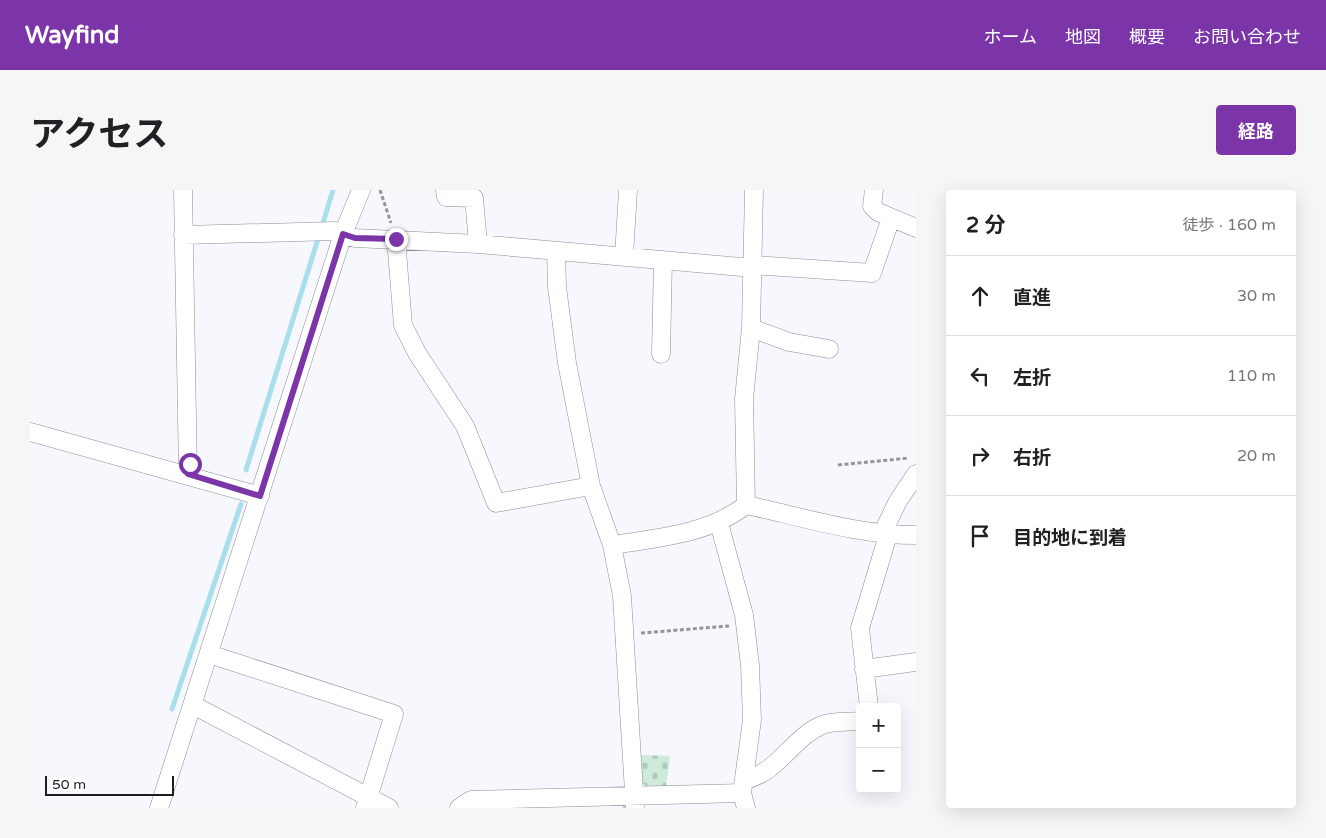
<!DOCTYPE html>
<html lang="ja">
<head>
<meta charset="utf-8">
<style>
	body { margin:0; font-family:"Varela Round","Noto Sans JP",sans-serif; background:#f6f6f6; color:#202124 }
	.controls { position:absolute; right:15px; bottom:15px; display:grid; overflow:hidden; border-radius:5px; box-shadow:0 5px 20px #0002 }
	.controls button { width:45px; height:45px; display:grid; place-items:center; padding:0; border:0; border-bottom:1px solid #e0e0e0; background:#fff; color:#202124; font:25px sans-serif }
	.scale { position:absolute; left:15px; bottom:12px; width:129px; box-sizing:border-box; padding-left:5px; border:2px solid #1e1e20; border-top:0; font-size:14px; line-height:18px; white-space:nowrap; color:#1e1e20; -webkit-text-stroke:4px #fff; paint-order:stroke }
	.stop { position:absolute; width:15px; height:15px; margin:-11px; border:4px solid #7b35a8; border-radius:50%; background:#fff }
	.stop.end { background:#7b35a8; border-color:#fff; box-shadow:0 1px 5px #0008 }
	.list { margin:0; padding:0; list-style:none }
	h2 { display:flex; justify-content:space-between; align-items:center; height:65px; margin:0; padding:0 20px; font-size:21px }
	h2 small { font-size:16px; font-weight:400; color:#757577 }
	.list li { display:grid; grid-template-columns:32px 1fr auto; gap:15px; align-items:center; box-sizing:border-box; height:80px; padding:0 20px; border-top:1px solid #e0e0e0 }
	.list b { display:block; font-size:19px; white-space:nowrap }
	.list em { font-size:16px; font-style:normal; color:#757577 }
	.icon { flex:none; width:28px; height:28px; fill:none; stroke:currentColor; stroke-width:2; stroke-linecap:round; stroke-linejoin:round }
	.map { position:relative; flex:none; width:886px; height:618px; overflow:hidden; border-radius:5px }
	header { display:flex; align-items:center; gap:30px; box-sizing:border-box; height:70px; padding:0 25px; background:#7b35a8; color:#fff }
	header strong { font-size:24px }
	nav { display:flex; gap:28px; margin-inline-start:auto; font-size:18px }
	.intro { display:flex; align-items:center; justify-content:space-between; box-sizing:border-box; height:120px; padding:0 30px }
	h1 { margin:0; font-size:35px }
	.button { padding:12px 22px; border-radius:5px; background:#7b35a8; color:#fff; font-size:18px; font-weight:700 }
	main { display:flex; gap:30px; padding:0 30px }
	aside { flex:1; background:#fff; border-radius:5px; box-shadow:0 5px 20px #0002 }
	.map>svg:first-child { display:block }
	.cemetery { fill:url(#cemetery-stones) }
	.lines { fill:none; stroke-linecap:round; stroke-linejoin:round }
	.stream { stroke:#a9deec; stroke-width:5 }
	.minor-casing { stroke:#8b8d92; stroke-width:19 }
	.path { stroke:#949599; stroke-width:3; stroke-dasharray:4 2.5; stroke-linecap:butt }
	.minor { stroke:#fff; stroke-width:18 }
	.route { stroke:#7b35a8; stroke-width:6 }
</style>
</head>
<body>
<header>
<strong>Wayfind</strong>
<nav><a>ホーム</a><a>地図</a><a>概要</a><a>お問い合わせ</a></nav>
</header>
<div class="intro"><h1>アクセス</h1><a class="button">経路</a></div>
<main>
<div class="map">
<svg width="886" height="618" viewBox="0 0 886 618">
	<defs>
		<pattern id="cemetery-stones" width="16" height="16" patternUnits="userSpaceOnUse" patternTransform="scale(1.25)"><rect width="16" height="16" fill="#ceead8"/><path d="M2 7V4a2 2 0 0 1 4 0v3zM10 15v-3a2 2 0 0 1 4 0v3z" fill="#b0c8b9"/></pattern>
	</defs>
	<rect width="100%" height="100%" fill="#f6f8fd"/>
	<!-- cemetery -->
	<path class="cemetery" d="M 610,565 L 640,566 L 636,596 L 616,596 L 612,593 Z"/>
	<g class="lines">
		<!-- stream -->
		<path class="stream" d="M 293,33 L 303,0
			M 216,280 L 288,49
			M 142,519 L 211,314
			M 595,618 L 595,616"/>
		<!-- minor casing -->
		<g class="minor-casing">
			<path id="minor" d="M 153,0 L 158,284
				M 415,0 L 416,7 L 444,8 L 448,54
				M 844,0 L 842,16 L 848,22 L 886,38
				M 153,45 L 305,41 L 325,48 L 448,54 L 723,78
				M 366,49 L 373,135 L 387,163 L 435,236 L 466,313 L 561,296
				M 526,61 L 527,97 L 537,173 L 561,296 L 582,355 L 592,406 L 605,618
				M 594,66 L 598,0
				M 723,75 L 842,83 L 861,28
				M 721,138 L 759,152 L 799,159
				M 631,164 L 633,70
				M 0,242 L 230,306
				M 716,315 L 714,209 L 721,138 L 724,0
				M 716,315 C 773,327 827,345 886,345
				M 689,333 L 714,425 L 720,475 L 722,530 L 712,603 L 716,618
				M 852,344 L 868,311 L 886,284
				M 582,355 C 628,348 679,344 716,315
				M 179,464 L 364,524 L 335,618
				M 834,479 L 886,472
				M 163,515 L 359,618
				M 839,517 L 830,438 L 858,345
				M 714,590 C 747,584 762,548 792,535 C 802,531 818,532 830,531
				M 129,618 L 313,44 L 331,0
				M 429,618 L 441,610 L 712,603"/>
		</g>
		<!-- path -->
		<path class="path" d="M 350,0 L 361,33
			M 808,275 L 879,268
			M 611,443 L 699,436"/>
		<!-- minor -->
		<use href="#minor" class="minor"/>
	</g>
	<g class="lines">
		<!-- route -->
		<path class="route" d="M 160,274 L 158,284 L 230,306 L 313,44 L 325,48 L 366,49"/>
	</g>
</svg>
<div class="controls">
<button>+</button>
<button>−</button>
</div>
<div class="scale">50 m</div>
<div class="stop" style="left:160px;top:274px"></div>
<div class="stop end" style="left:366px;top:49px"></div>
</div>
<aside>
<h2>2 分<small>徒歩 · 160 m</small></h2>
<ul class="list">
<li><svg class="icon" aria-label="ahead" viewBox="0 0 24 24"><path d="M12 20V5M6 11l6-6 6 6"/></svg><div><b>直進</b></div><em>30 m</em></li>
<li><svg class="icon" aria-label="left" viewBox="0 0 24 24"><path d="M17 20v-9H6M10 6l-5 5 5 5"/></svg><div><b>左折</b></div><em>110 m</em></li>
<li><svg class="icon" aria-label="right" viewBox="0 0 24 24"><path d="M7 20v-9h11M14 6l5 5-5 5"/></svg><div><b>右折</b></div><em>20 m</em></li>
<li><svg class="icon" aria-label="arrive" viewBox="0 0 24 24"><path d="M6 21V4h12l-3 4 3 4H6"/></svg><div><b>目的地に到着</b></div></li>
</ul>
</aside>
</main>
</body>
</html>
